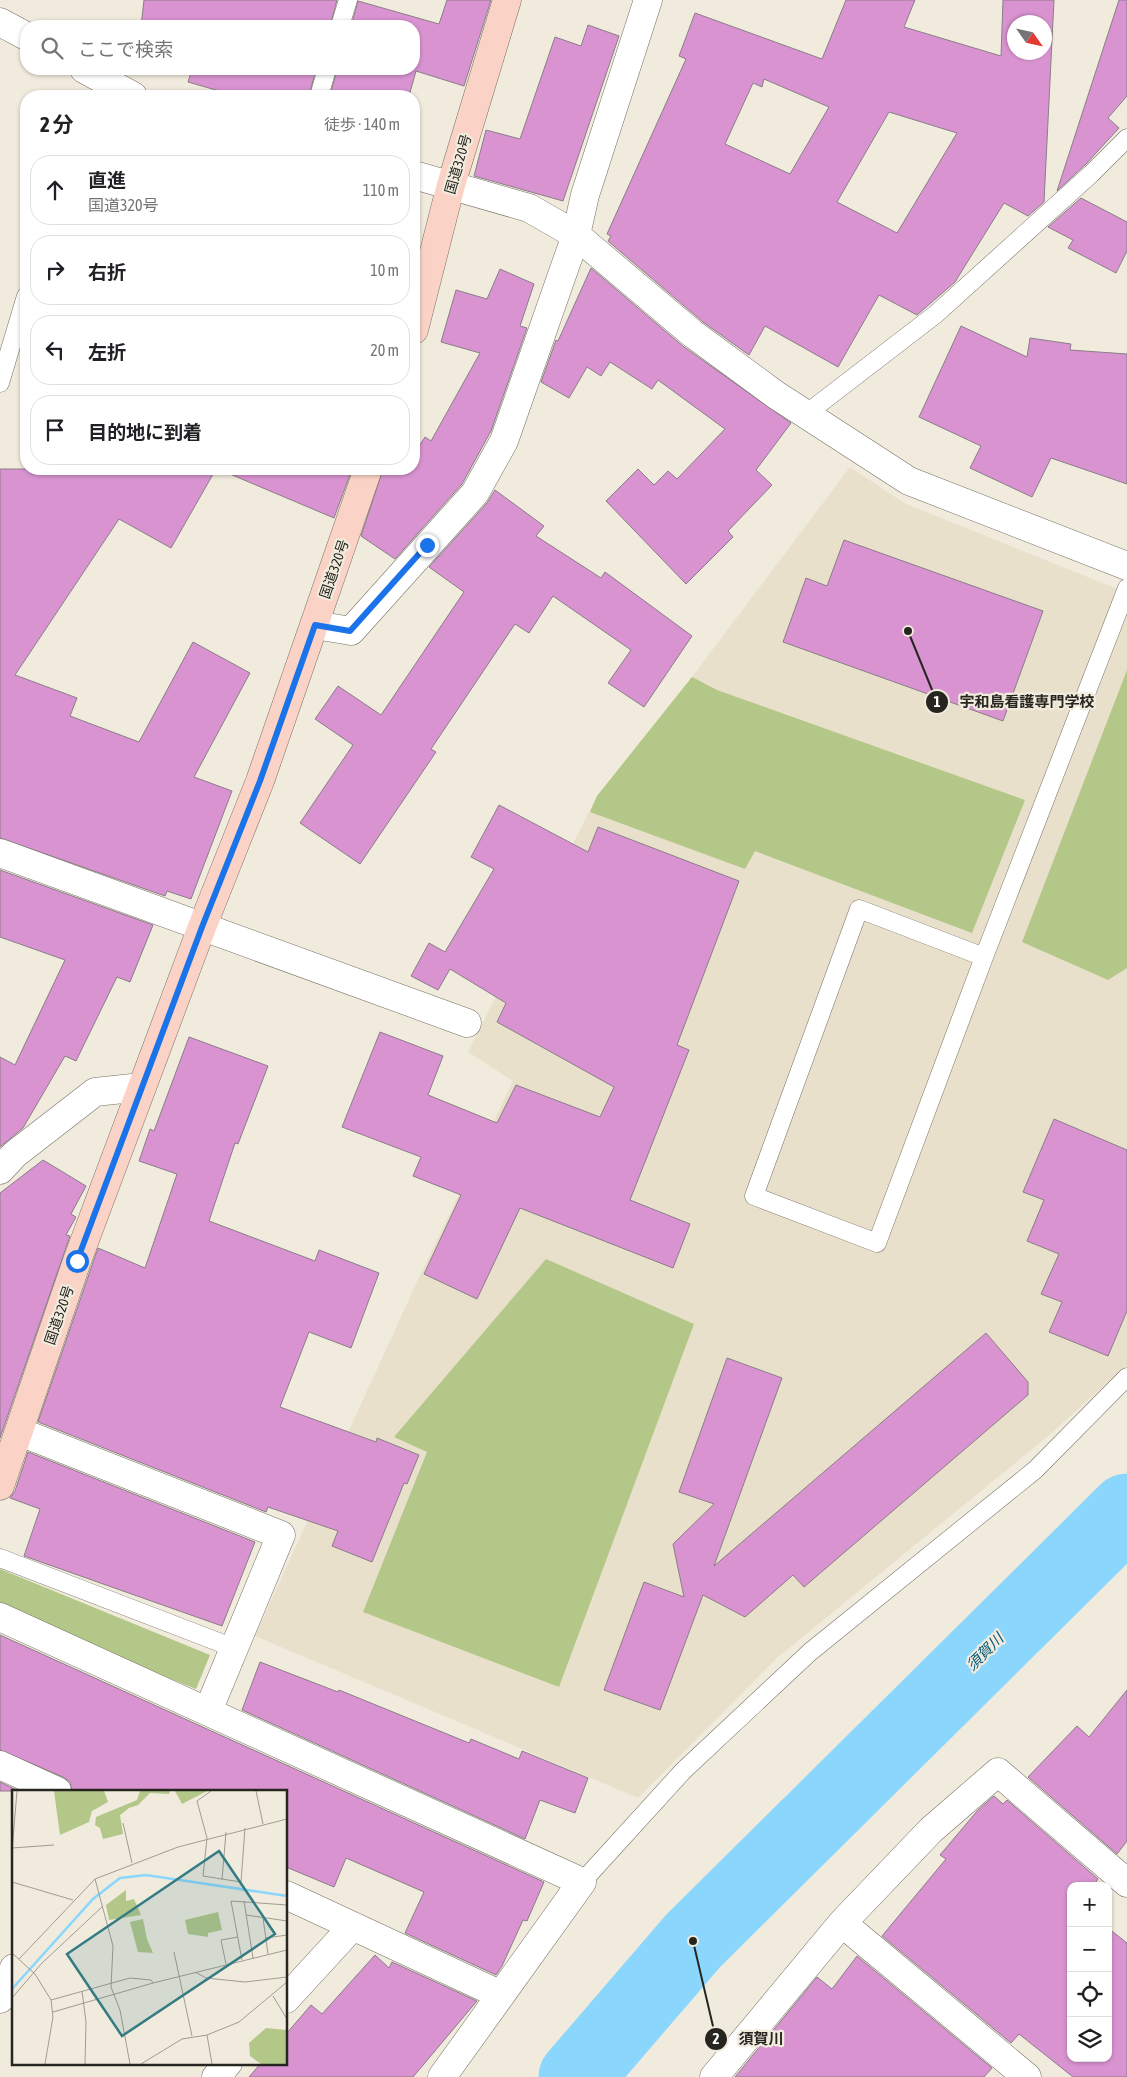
<!DOCTYPE html>
<html lang="ja">
<head>
<meta charset="utf-8">
<style>
	body { margin:0; font-family:"Asap Condensed","Noto Sans JP",sans-serif; background:#f2f2f2; color:#202124 }
	.controls { position:absolute; right:15px; bottom:15px; display:grid; overflow:hidden; border-radius:10px; box-shadow:0 1px 4px #0004 }
	.controls button { width:45px; height:45px; display:grid; place-items:center; padding:0; border:0; border-bottom:1px solid #e0e0e0; background:#fff; color:#202124; font:25px sans-serif }
	.compass { position:absolute; left:1007px; top:15px; width:45px; height:45px; border-radius:50%; background:#fff; box-shadow:0 1px 4px #0004; rotate:124deg }
	.stop { position:absolute; width:15px; height:15px; margin:-11px; border:4px solid #1a73e8; border-radius:50%; background:#fff }
	.stop.end { background:#1a73e8; border-color:#fff; box-shadow:0 1px 5px #0008 }
	.list { margin:0; padding:0; list-style:none }
	h2 { display:flex; justify-content:space-between; align-items:center; height:65px; margin:0; padding:0 20px; font-size:21px }
	h2 small { font-size:16px; font-weight:400; color:#757577 }
	.list li { display:grid; grid-template-columns:32px 1fr auto; gap:15px; align-items:center; box-sizing:border-box; height:70px; margin:0 10px 10px; padding:0 10px; border:1px solid #e0e0e0; border-radius:20px }
	.list b { display:block; font-size:19px; white-space:nowrap }
	.list p { margin:0; font-size:16px; white-space:nowrap; color:#757577 }
	.list em { font-size:16px; font-style:normal; color:#757577 }
	.icon { flex:none; width:28px; height:28px; fill:none; stroke:currentColor; stroke-width:2; stroke-linecap:round; stroke-linejoin:round }
	.map { position:relative; flex:none; width:1127px; height:2077px; overflow:hidden }
	.search { position:absolute; background:#fff; box-shadow:0 1px 4px #0004; left:20px; top:20px; width:400px; height:55px; display:flex; align-items:center; gap:12px; box-sizing:border-box; padding:0 18px; border-radius:20px; color:#757577; font-size:19px }
	.panel { position:absolute; background:#fff; box-shadow:0 1px 4px #0004; left:20px; top:90px; width:400px; height:385px; border-radius:20px }
	.map>svg:first-child { display:block }
	.built { fill:#e9e0cb }
	.green { fill:#b3c788 }
	.lines { fill:none; stroke-linecap:round; stroke-linejoin:round }
	.river { stroke:#8bd6fd; stroke-width:75 }
	.building { fill:#d893d0; stroke:#897e87; fill-rule:evenodd }
	.lane-casing { stroke:#757063; stroke-width:19 }
	.street-casing { stroke:#757063; stroke-width:29 }
	.secondary-casing { stroke:#757063; stroke-width:29 }
	.lane { stroke:#fff; stroke-width:18 }
	.street { stroke:#fff; stroke-width:28 }
	.secondary { stroke:#fad3c6; stroke-width:28 }
	.route { stroke:#1a73e8; stroke-width:6 }
	.labels { text-anchor:middle; stroke-width:4.5; stroke-linejoin:round; paint-order:stroke }
	.street-label { font-size:14px; fill:#272520; stroke:#f1ebdd }
	.water-label { font-size:15px; font-style:italic; fill:#035777; stroke:#f1ebdd }
	.inset-river { fill:none; stroke:#8bd6fd; stroke-width:2.5 }
	.inset-road { fill:none; stroke:#a09c91; stroke-width:1 }
	.view { fill:#347b84; fill-opacity:0.15; stroke:#347b84; stroke-width:2.5 }
	.inset-edge { fill:none; stroke:#272520; stroke-width:2.5 }
	.leader { fill:none; stroke:#272520; stroke-width:2 }
	.callout-dot { fill:#272520; stroke:#f1ebdd; stroke-width:2 }
	.mark-label { font-size:15px; text-anchor:middle; font-weight:bold; fill:#fff }
	.callout-label { font-size:15px; text-anchor:middle; font-weight:bold; fill:#272520; stroke:#f1ebdd; stroke-width:4.5; stroke-linejoin:round; paint-order:stroke }
</style>
</head>
<body>
<div class="map">
<svg width="1127" height="2077" viewBox="0 0 1127 2077">
	<rect width="100%" height="100%" fill="#f1ebdd"/>
	<!-- built -->
	<path class="built" d="M 850,467 L 904,503 L 1127,593 L 1127,1365 L 1047,1437 L 777,1658 L 638,1798 L 255,1636 L 415,1286 L 513,1081 L 468,1052 L 597,796 L 692,677 Z"/>
	<!-- green -->
	<path class="green" d="M 1127,670 L 1127,968 L 1108,980 L 1022,942 Z
		M 692,677 L 717,690 L 1025,800 L 972,933 L 755,851 L 745,869 L 590,812 L 597,796 Z
		M 546,1259 L 694,1324 L 559,1687 L 363,1612 L 427,1452 L 394,1437 Z
		M 0,1569 L 210,1655 L 196,1689 L 0,1610 Z"/>
	<g class="lines">
		<!-- river -->
		<path class="river" d="M 576,2077 L 693,1941 L 1127,1511"/>
	</g>
	<!-- building -->
	<path class="building" d="M 144,0 L 337,0 L 330,26 L 141,26 Z
		M 447,0 L 491,0 L 464,86 L 416,71 L 409,96 L 330,96 L 337,69 L 414,69 L 414,26 L 351,26 L 358,1 L 439,24 Z
		M 846,0 L 915,0 L 904,27 L 1001,56 L 1003,0 L 1054,0 L 1044,202 L 1028,216 L 1004,203 L 955,282 L 917,315 L 879,295 L 838,367 L 765,326 L 749,355 L 703,322 L 608,241 L 611,236 L 607,234 L 686,59 L 679,56 L 695,13 L 822,59 ZM 1014,22 L 1044,22 L 1044,52 L 1014,52 ZM 764,79 L 829,107 L 790,174 L 725,144 L 753,83 L 762,87 ZM 889,112 L 957,133 L 897,233 L 837,202 Z
		M 1119,0 L 1127,0 L 1127,96 L 1108,118 L 1119,128 L 1086,164 L 1057,191 Z
		M 588,25 L 619,36 L 563,201 L 474,176 L 486,130 L 520,139 L 555,37 L 581,46 Z
		M 192,69 L 316,69 L 309,96 L 237,96 L 188,82 Z
		M 1081,198 L 1127,222 L 1127,251 L 1116,273 L 1068,248 L 1073,240 L 1048,227 Z
		M 591,268 L 684,347 L 791,423 L 756,470 L 772,485 L 728,531 L 733,537 L 686,584 L 606,501 L 638,469 L 654,485 L 668,471 L 677,479 L 725,429 L 658,380 L 652,389 L 610,362 L 601,376 L 587,367 L 569,398 L 541,382 L 556,340 L 558,341 Z
		M 500,269 L 534,284 L 520,326 L 527,328 L 491,431 L 462,484 L 395,559 L 361,536 L 383,469 L 414,469 L 414,454 L 425,437 L 431,441 L 480,353 L 441,342 L 456,290 L 487,299 Z
		M 961,326 L 1027,357 L 1030,338 L 1071,344 L 1070,350 L 1127,354 L 1127,484 L 1051,458 L 1032,497 L 970,468 L 981,446 L 919,417 Z
		M 0,469 L 216,469 L 171,548 L 119,519 L 15,675 L 77,698 L 70,716 L 139,742 L 193,642 L 250,673 L 194,777 L 232,791 L 191,899 L 167,891 L 165,896 L 0,838 Z
		M 218,469 L 352,469 L 334,518 Z
		M 495,490 L 544,526 L 536,536 L 601,578 L 605,572 L 692,636 L 644,707 L 608,683 L 631,650 L 553,596 L 529,633 L 515,624 L 431,749 L 436,752 L 360,864 L 300,823 L 353,745 L 315,719 L 338,686 L 381,715 L 464,592 L 429,567 L 487,503 Z
		M 844,540 L 1043,611 L 1003,721 L 783,642 L 806,578 L 827,586 Z
		M 499,805 L 588,852 L 598,827 L 739,881 L 677,1045 L 689,1050 L 630,1200 L 690,1224 L 673,1268 L 520,1208 L 477,1299 L 424,1274 L 461,1195 L 413,1176 L 421,1157 L 342,1127 L 380,1032 L 443,1056 L 428,1095 L 497,1123 L 516,1085 L 600,1117 L 614,1087 L 497,1022 L 506,1003 L 450,969 L 438,990 L 411,976 L 429,943 L 445,952 L 494,869 L 471,857 Z
		M 0,870 L 153,925 L 130,982 L 117,977 L 76,1061 L 65,1056 L 23,1128 L 0,1147 L 0,1057 L 15,1065 L 65,960 L 0,937 Z
		M 189,1037 L 268,1066 L 238,1144 L 235,1143 L 209,1221 L 315,1261 L 319,1250 L 379,1273 L 351,1348 L 309,1332 L 280,1407 L 376,1442 L 377,1438 L 419,1455 L 407,1484 L 404,1483 L 372,1562 L 332,1546 L 338,1531 L 268,1507 L 266,1512 L 38,1422 L 98,1248 L 145,1268 L 177,1174 L 139,1161 L 150,1129 L 154,1131 Z
		M 1054,1119 L 1127,1150 L 1127,1311 L 1108,1356 L 1049,1332 L 1062,1302 L 1041,1294 L 1059,1254 L 1027,1241 L 1044,1200 L 1023,1192 Z
		M 43,1160 L 86,1186 L 71,1214 L 76,1217 L 66,1235 L 70,1236 L 0,1438 L 0,1193 Z
		M 986,1333 L 1028,1382 L 1028,1395 L 804,1587 L 793,1575 L 745,1617 L 703,1595 L 660,1710 L 604,1690 L 644,1582 L 684,1597 L 673,1544 L 714,1504 L 679,1492 L 727,1358 L 782,1378 L 714,1566 Z
		M 28,1452 L 255,1542 L 222,1626 L 24,1556 L 40,1509 L 10,1498 L 15,1491 Z
		M 0,1635 L 544,1882 L 527,1921 L 523,1920 L 502,1966 L 496,1975 L 405,1933 L 424,1892 L 346,1858 L 334,1887 L 286,1867 L 286,1791 L 72,1791 L 70,1782 L 63,1777 L 0,1750 Z
		M 260,1662 L 338,1692 L 339,1690 L 469,1743 L 471,1739 L 519,1759 L 522,1751 L 588,1778 L 575,1813 L 540,1800 L 525,1839 L 242,1710 Z
		M 1127,1690 L 1127,1841 L 1117,1854 L 1028,1777 L 1077,1726 L 1089,1737 Z
		M 0,1782 L 19,1791 L 0,1791 Z
		M 994,1796 L 1003,1804 L 1007,1800 L 1098,1879 L 1093,1886 L 1071,1886 L 1071,2058 L 1108,2058 L 1108,1928 L 1127,1943 L 1127,2077 L 1073,2077 L 1019,2034 L 1011,2043 L 882,1936 L 946,1859 L 940,1855 L 978,1810 Z
		M 375,1955 L 389,1968 L 392,1962 L 477,2001 L 413,2077 L 249,2077 L 261,2063 L 286,2063 L 286,2034 L 311,2005 L 322,2014 Z
		M 857,1956 L 992,2068 L 984,2077 L 735,2077 L 817,1977 L 832,1989 Z"/>
	<g class="lines">
		<!-- lane casing -->
		<g class="lane-casing">
			<path id="lane" d="M 340,26 L 348,0
				M 319,96 L 327,69
				M 0,383 L 26,296
				M 806,414 L 936,314 L 1091,174 L 1127,138
				M 984,957 L 859,909 L 754,1196 L 877,1243 L 984,957 L 1127,588
				M 0,1558 L 234,1648
				M 582,1882 L 683,1771 L 810,1652 L 1035,1470 L 1127,1377"/>
		</g>
		<!-- street casing -->
		<g class="street-casing">
			<path id="street" d="M 0,22 L 26,36
				M 84,69 L 133,96
				M 414,175 L 529,208 L 576,235 L 693,334 L 776,395 L 909,481 L 1127,566
				M 315,625 L 351,631 L 475,493 L 504,441 L 576,235 L 585,195 L 648,0
				M 0,853 L 467,1023
				M 0,1170 L 15,1154 L 95,1092 L 142,1087
				M 20,1432 L 281,1535 L 208,1711
				M 0,1617 L 582,1882 L 442,2077
				M 0,1765 L 57,1791
				M 286,1895 L 501,1995
				M 842,1923 L 1027,2077
				M 0,1999 L 14,1968
				M 286,1999 L 353,1926
				M 216,2077 L 228,2063
				M 714,2077 L 842,1923 L 931,1830 L 998,1772 L 1127,1883"/>
		</g>
		<!-- secondary casing -->
		<g class="secondary-casing">
			<path id="secondary" d="M 414,330 L 451,185 L 507,0
				M 0,1486 L 77,1261 L 202,927 L 260,781 L 368,469"/>
		</g>
		<!-- lane -->
		<use href="#lane" class="lane"/>
		<!-- street -->
		<use href="#street" class="street"/>
		<!-- secondary -->
		<use href="#secondary" class="secondary"/>
	</g>
	<g class="lines">
		<!-- route -->
		<path class="route" d="M 77,1261 L 202,927 L 260,781 L 315,625 L 350,631 L 427,545"/>
	</g>
	<g class="labels">
		<!-- street labels -->
		<g class="street-label">
			<text transform="translate(458 164) rotate(-74)" y="5">国道320号</text>
			<text transform="translate(334 569) rotate(-71)" y="5">国道320号</text>
			<text transform="translate(59 1315) rotate(-71)" y="5">国道320号</text>
		</g>
		<!-- water labels -->
		<g class="water-label">
			<text transform="translate(985 1652) rotate(-45)" y="5">須賀川</text>
		</g>
	</g>
	<!-- overview -->
	<g transform="translate(12 1790)">
		<rect width="275" height="275" fill="#f1ebdd"/>
		<path d="M 42,1 L 92,1 L 96,12 L 80,21 L 77,32 L 48,45 ZM 128,1 L 158,1 L 157,4 L 138,3 L 126,15 L 117,18 L 108,25 L 111,44 L 91,49 L 88,38 L 83,35 L 84,27 L 125,10 ZM 163,1 L 195,1 L 170,14 ZM 114,100 L 114,111 L 122,109 L 129,125 L 97,130 L 94,115 ZM 206,122 L 210,140 L 196,143 L 196,147 L 176,144 L 173,130 ZM 131,129 L 135,149 L 141,163 L 126,162 L 118,132 ZM 254,238 L 275,240 L 275,274 L 249,274 L 238,266 L 237,253 Z" fill="#b3c788"/>
		<path class="inset-river" d="M 0,199 L 81,109 L 108,88 L 134,85 L 275,106"/>
		<path class="inset-road" d="M 199,1 L 185,11 L 195,48 L 191,86 L 229,92 L 233,38M 244,1 L 251,34M 111,33 L 120,73M 0,58 L 42,55M 0,61 L 5,1M 83,89 L 101,156 L 99,197 L 108,220 L 118,274M 210,90 L 214,42M 0,92 L 61,110M 232,111 L 241,168M 234,125 L 275,131M 251,128 L 256,164M 254,148 L 275,145M 162,162 L 180,246M 0,163 L 23,184 L 39,210 L 41,227 L 33,274M 7,169 L 83,89 L 166,57 L 275,29M 230,170 L 219,111 L 275,115M 214,174 L 209,150 L 226,147M 183,182 L 194,188 L 233,192 L 275,187M 70,201 L 74,232 L 73,274M 261,206 L 275,229M 0,208 L 30,173 L 91,116M 39,210 L 118,188 L 139,190 L 141,193M 41,222 L 141,193 L 275,160M 195,245 L 200,274M 129,274 L 170,249 L 195,245 L 227,232 L 275,192"/>
		<path class="view" d="M 207,61 L 263,144 L 110,246 L 55,164 Z"/>
		<rect width="275" height="275" class="inset-edge"/>
	</g>
	<!-- callouts -->
	<path class="leader" d="M908 631L937 702M693 1941L716 2039"/>
	<g class="callout-dot">
		<circle cx="908" cy="631" r="5"/>
		<circle cx="693" cy="1941" r="5"/>
		<circle cx="937" cy="702" r="12"/>
		<circle cx="716" cy="2039" r="12"/>
	</g>
	<g class="mark-label">
		<text x="937" y="707">1</text>
		<text x="716" y="2044">2</text>
	</g>
	<g class="callout-label">
		<text x="1027" y="707">宇和島看護専門学校</text>
		<text x="761" y="2044">須賀川</text>
	</g>
</svg>
<div class="controls">
<button>+</button>
<button>−</button>
<button><svg class="icon" aria-label="locate" viewBox="0 0 24 24"><circle cx="12" cy="12" r="6"/><path d="M12 2v4M12 18v4M2 12h4M18 12h4"/></svg></button>
<button><svg class="icon" aria-label="layers" viewBox="0 0 24 24"><path d="M12 4l9 5-9 5-9-5zM3 14l9 5 9-5"/></svg></button>
</div>
<svg class="compass" viewBox="-18 -18 36 36"><path d="M0-13l5 13h-10z" fill="#e53935"/><path d="M0 13l5-13h-10z" fill="#757577"/></svg>
<div class="stop" style="left:77px;top:1261px"></div>
<div class="stop end" style="left:427px;top:545px"></div>
<div class="search"><svg class="icon" aria-label="search" viewBox="0 0 24 24"><circle cx="10" cy="10" r="6"/><path d="M15 15l6 6"/></svg>ここで検索</div>
<section class="panel">
<h2>2 分<small>徒歩 · 140 m</small></h2>
<ul class="list">
<li><svg class="icon" aria-label="ahead" viewBox="0 0 24 24"><path d="M12 20V5M6 11l6-6 6 6"/></svg><div><b>直進</b><p>国道320号</p></div><em>110 m</em></li>
<li><svg class="icon" aria-label="right" viewBox="0 0 24 24"><path d="M7 20v-9h11M14 6l5 5-5 5"/></svg><div><b>右折</b></div><em>10 m</em></li>
<li><svg class="icon" aria-label="left" viewBox="0 0 24 24"><path d="M17 20v-9H6M10 6l-5 5 5 5"/></svg><div><b>左折</b></div><em>20 m</em></li>
<li><svg class="icon" aria-label="arrive" viewBox="0 0 24 24"><path d="M6 21V4h12l-3 4 3 4H6"/></svg><div><b>目的地に到着</b></div></li>
</ul>
</section>
</div>
</body>
</html>
